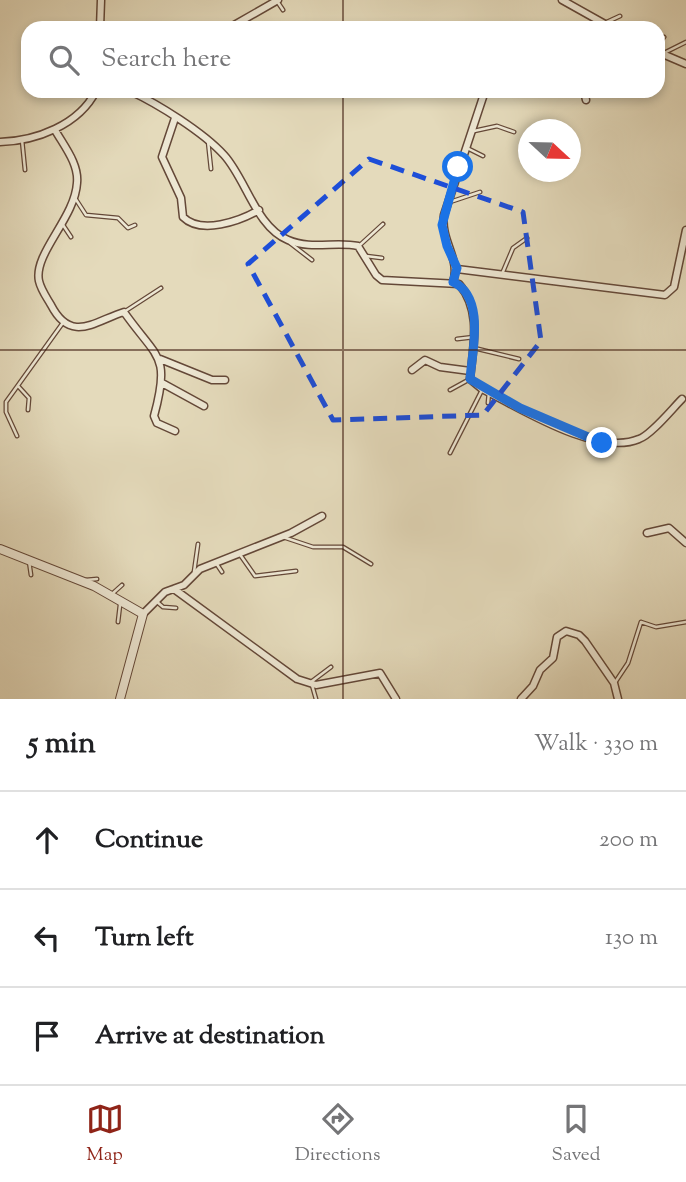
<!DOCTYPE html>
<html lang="en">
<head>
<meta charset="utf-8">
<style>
	body { margin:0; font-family:"Sorts Mill Goudy",serif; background:#f6f6f6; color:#202124 }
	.compass { position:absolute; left:518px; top:119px; width:63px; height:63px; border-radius:50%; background:#fff; box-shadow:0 4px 10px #0003; rotate:112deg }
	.stop { position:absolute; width:21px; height:21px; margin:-16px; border:5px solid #1a73e8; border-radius:50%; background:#fff }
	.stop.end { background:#1a73e8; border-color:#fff; box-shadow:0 2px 7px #0008 }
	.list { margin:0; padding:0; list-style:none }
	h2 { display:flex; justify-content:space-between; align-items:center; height:91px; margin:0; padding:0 28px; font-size:30px }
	h2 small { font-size:23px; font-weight:400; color:#757577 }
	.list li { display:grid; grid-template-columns:46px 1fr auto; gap:21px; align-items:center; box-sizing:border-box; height:98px; padding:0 28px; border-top:2px solid #e0e0e0 }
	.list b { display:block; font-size:26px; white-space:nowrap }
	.list em { font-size:23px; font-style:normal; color:#757577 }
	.icon { flex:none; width:38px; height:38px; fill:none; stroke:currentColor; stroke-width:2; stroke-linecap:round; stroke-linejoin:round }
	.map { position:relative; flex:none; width:686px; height:699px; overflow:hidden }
	.search { position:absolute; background:#fff; box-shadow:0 4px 10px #0003; left:21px; right:21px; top:21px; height:77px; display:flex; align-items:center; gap:18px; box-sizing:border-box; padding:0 24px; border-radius:21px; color:#757577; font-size:26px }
	.sheet { height:385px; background:#fff }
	nav { display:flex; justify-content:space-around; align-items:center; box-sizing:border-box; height:98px; border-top:2px solid #e0e0e0; background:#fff; font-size:19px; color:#757577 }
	nav a { display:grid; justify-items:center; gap:4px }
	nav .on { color:#8f2418 }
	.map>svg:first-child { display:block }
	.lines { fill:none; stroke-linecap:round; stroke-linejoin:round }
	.service-casing { stroke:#644838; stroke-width:5 }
	.minor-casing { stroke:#644838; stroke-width:9 }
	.tertiary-casing { stroke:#644838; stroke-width:10 }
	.service { stroke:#ede7d3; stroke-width:2.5 }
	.minor { stroke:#ede7d3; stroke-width:6 }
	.tertiary { stroke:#ede7d3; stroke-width:8 }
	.route { stroke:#1a73e8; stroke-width:9 }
	.marked { fill:none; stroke:#1d4ed8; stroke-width:5; stroke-dasharray:14 9; stroke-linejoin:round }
	.grid { fill:none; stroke:#3a180c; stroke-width:2; stroke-opacity:0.55 }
</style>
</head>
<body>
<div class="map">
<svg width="686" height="699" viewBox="0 0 686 699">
	<rect width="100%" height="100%" fill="#e4dabb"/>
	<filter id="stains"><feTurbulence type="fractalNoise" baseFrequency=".00286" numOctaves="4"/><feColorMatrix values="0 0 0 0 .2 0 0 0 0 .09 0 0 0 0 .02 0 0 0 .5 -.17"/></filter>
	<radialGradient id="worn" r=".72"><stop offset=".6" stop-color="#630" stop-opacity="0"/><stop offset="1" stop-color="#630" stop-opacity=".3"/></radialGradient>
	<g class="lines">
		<!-- service casing -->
		<g class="service-casing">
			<path id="service" d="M 277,1 L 283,10
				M 607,22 L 620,16
				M 658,45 L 664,37
				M 664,53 L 686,42
				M 474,131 L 497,126 L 514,132
				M 22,140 L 25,170
				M 208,141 L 211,169
				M 467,148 L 483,156
				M 75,198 L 86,215 L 118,218 L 128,228 L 135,225
				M 450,202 L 480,192
				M 63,225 L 71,237
				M 290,243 L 312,260
				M 360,245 L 383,224
				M 366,256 L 382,258
				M 502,274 L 513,248 L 527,238
				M 124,312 L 161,288
				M 457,339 L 474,337
				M 474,348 L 519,359
				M 18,386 L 29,398 L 28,410
				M 450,390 L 470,379
				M 488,403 L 489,392
				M 17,436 L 6,412 L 6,402 L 62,324
				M 450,453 L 482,390
				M 283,537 L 313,547 L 343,547 L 371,564
				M 241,556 L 255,576 L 296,571
				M 29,561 L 31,575
				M 216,563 L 222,572
				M 194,572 L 198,544
				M 86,580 L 97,579
				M 112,594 L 122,585
				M 156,601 L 163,607 L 176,608
				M 118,622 L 120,605
				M 616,681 L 628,663 L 641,622 L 656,627 L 686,622
				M 311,682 L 331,667
				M 312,685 L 316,699"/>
		</g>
		<!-- minor casing -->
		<g class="minor-casing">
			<path id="minor" d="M 562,0 L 612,28
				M 100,28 L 101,0
				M 229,28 L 278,0
				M 658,52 L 686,64
				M 130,91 C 158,104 203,132 224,155 C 246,179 256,227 288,240 C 311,250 336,241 358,246 L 376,275 L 382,280 L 459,284 C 482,311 473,347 470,379 L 482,389 C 520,408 597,457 639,439 C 651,435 672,409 682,399
				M 584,91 L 586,100
				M 175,118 L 162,157 L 181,198 L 183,217 C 201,235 240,221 259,210
				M 55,130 C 64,146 79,164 77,183 C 75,218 33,254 39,281 C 41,290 47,298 51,305 C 71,344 95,321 124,312 C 157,359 171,354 154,416 L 157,423 L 175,431
				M 0,142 C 36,141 79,125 96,91
				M 457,269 L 665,295 L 674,287 L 686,230
				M 453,282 C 461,259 440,240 444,215 L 485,91
				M 160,359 L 212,380 L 225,380
				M 412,370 L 425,360 L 440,367 L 470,371
				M 162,383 L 204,406
				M 647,533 L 669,528 L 686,543
				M 174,589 L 297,679 L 316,685 L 380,673 L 396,699
				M 143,614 L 165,592 L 184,585 L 200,569 L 291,533 L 322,516
				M 521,699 L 533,686 L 540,670 L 553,658 L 557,637 L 566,631 L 579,635 L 585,641 L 614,683 L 618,699"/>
		</g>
		<!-- tertiary casing -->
		<g class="tertiary-casing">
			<path id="tertiary" d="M 0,549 L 94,586 L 143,614 L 120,699"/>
		</g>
		<!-- service -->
		<use href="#service" class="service"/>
		<!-- minor -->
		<use href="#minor" class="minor"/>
		<!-- tertiary -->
		<use href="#tertiary" class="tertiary"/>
	</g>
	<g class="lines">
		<!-- route -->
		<path class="route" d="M 458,167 L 442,225 L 447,246 L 457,268 L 453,282 C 486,297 472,352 470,379 L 520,408 L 602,443"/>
	</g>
	<!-- marked area -->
	<path class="marked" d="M 369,159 L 523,212 L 541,341 L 483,415 L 333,420 L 248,264 Z"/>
	<!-- grid -->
	<path class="grid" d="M 343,0 L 343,28M 343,91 L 343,699M 0,350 L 686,350"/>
	<rect width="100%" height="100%" filter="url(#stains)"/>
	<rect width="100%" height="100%" fill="url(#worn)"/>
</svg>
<svg class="compass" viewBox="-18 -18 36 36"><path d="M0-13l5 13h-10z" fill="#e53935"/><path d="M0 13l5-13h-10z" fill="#757577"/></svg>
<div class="stop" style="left:458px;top:167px"></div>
<div class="stop end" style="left:602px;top:443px"></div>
<div class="search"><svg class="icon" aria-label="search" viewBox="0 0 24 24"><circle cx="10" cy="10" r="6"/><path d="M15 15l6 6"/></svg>Search here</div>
</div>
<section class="sheet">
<h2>5 min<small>Walk · 330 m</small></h2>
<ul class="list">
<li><svg class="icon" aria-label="ahead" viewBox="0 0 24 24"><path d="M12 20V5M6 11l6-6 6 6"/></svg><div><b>Continue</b></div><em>200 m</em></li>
<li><svg class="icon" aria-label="left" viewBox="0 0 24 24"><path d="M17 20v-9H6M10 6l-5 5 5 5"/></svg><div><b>Turn left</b></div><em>130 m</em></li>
<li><svg class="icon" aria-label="arrive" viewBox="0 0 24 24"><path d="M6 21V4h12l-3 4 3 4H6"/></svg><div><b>Arrive at destination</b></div></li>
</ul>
</section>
<nav>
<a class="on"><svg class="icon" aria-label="map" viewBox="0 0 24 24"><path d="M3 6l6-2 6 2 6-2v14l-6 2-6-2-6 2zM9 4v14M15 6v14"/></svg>Map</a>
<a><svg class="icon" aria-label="directions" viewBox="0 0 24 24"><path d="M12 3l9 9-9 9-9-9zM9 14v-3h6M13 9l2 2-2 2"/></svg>Directions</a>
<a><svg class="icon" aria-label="saved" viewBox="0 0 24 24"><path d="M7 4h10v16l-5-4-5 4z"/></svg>Saved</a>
</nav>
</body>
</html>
